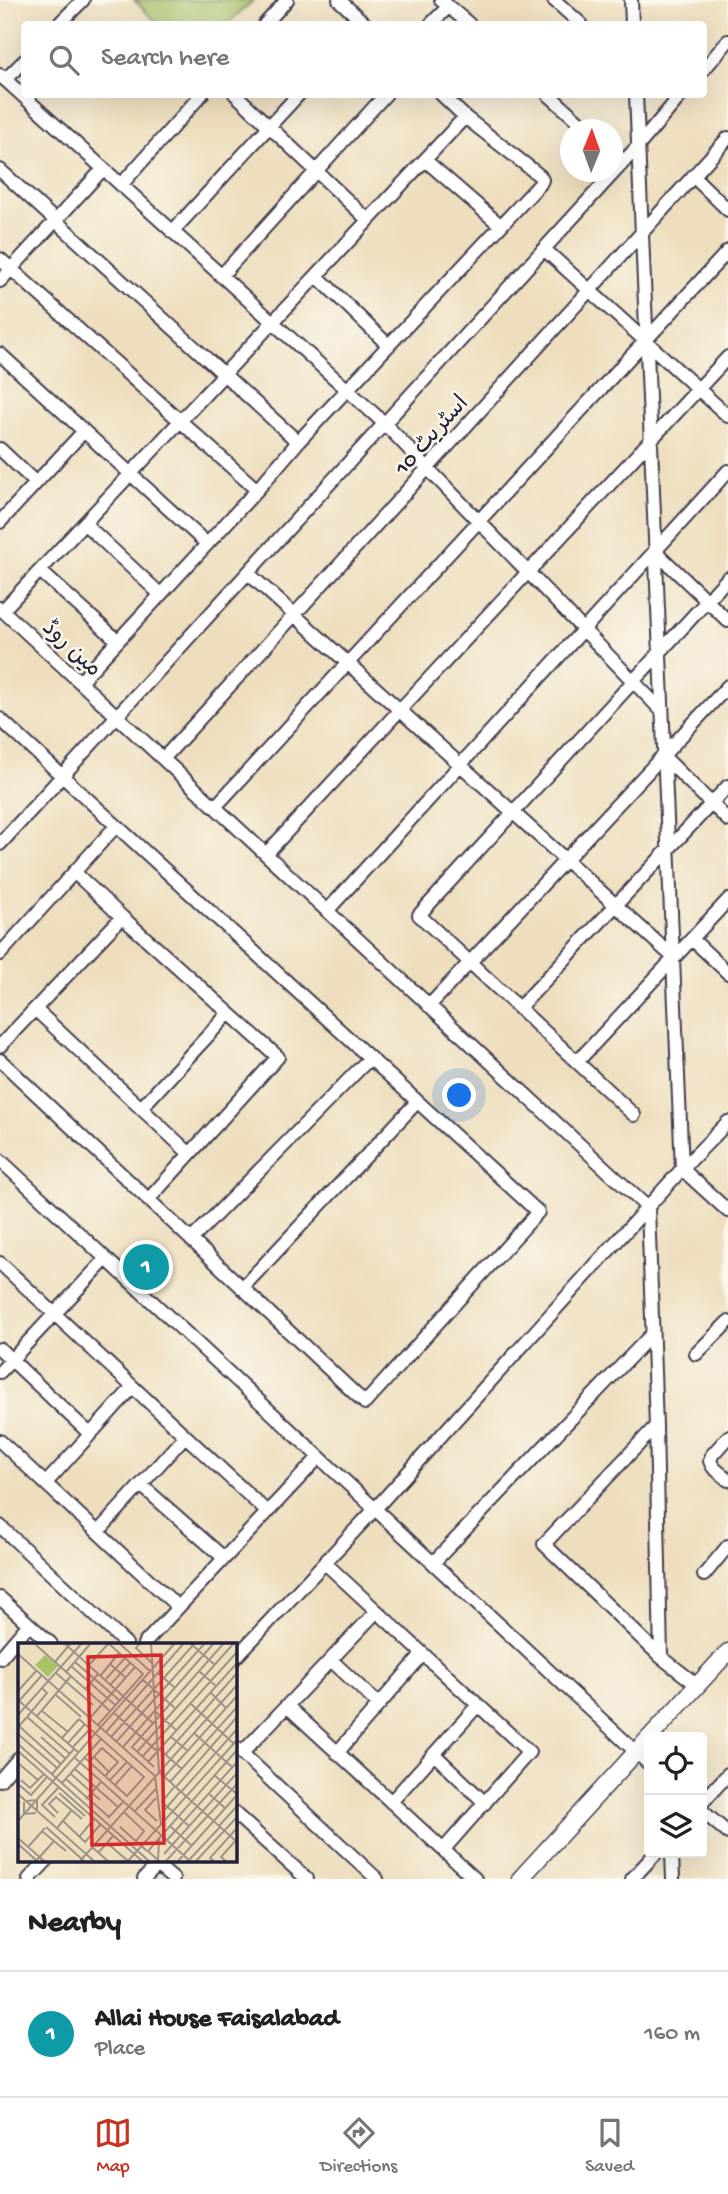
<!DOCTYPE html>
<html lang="en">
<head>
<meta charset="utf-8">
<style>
	body { margin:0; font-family:"Gochi Hand","Playpen Sans Arabic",sans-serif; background:#f2f2f2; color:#202124 }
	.controls { position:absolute; right:21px; bottom:21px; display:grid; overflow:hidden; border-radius:7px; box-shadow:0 7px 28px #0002 }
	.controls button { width:63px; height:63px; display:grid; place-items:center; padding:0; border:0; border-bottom:2px solid #e0e0e0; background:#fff; color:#202124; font:35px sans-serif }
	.compass { position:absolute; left:560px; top:119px; width:63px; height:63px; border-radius:50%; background:#fff; box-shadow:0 7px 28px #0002; rotate:1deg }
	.you { position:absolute; left:460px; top:1096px; width:24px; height:24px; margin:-18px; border:5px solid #fff; border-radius:50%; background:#1a73e8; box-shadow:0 0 0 10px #1a73e833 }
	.badge { display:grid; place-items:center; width:46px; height:46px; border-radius:50%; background:#c8321e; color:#fff; font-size:23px; font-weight:700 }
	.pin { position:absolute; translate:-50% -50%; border:4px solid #fff; box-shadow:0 2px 7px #0006 }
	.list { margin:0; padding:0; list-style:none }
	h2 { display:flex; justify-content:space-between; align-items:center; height:91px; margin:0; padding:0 28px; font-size:30px }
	h2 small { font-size:23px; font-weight:400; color:#757577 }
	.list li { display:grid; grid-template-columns:46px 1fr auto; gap:21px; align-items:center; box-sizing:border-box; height:126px; padding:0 28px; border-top:2px solid #e0e0e0 }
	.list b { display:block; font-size:26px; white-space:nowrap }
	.list p { margin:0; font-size:23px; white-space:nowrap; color:#757577 }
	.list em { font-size:23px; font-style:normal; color:#757577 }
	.icon { flex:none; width:38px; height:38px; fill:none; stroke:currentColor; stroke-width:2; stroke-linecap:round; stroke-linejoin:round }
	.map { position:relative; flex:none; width:728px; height:1879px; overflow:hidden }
	.search { position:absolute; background:#fff; box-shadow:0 7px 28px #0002; left:21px; right:21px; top:21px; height:77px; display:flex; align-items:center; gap:18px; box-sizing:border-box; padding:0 24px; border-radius:7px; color:#757577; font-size:26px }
	.sheet { height:217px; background:#fff }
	nav { display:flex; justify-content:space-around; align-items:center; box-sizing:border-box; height:98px; border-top:2px solid #e0e0e0; background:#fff; font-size:19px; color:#757577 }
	nav a { display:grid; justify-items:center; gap:4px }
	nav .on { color:#c8321e }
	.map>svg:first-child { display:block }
	.green { fill:#a7c269; stroke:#647252; stroke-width:2 }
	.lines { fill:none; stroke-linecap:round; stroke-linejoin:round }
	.minor-casing { stroke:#413e4f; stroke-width:16 }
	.secondary-casing { stroke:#413e4f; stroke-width:19 }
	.minor { stroke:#fff; stroke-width:12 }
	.secondary { stroke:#fff; stroke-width:16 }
	.labels { text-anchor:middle; stroke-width:5; stroke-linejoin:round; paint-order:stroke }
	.street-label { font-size:23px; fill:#22223b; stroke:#fbf7ec }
	.inset-road { fill:none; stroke:#9c938a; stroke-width:2 }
	.view { fill:#d62828; fill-opacity:0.15; stroke:#d62828; stroke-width:3.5 }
	.inset-edge { fill:none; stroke:#22223b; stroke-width:3.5 }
</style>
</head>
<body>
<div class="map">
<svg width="728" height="1879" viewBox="0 0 728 1879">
	<rect width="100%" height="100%" fill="#fbf7ec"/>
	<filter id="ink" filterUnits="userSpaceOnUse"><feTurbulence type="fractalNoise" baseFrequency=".0143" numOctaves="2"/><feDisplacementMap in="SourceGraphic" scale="14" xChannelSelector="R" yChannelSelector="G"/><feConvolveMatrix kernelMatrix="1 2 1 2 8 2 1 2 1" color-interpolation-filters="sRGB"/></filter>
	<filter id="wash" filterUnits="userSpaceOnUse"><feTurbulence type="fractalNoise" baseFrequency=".00686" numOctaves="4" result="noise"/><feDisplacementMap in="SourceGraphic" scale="28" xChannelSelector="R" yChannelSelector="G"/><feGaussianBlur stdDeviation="1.57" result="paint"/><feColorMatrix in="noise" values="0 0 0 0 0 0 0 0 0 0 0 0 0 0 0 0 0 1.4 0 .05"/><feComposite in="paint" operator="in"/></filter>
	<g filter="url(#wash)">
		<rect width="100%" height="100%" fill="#eedebe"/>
		<!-- green -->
		<path class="green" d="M 134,0 L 254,0 L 227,24 L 158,24 Z"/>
	</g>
	<g filter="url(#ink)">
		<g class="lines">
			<!-- minor casing -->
			<g class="minor-casing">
				<path id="minor" d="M 339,0 L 365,24
					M 441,0 L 469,24
					M 554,0 L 581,24
					M 631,0 L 632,24
					M 59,24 L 83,0
					M 265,24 L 287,0
					M 431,24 L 448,7
					M 704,69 L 728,41
					M 0,75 L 384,423 L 661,710
					M 5,80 L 24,61
					M 235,94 L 368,220
					M 548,94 L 588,130
					M 636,94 L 682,1169 L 728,1211
					M 612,151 L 624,161
					M 425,160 L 500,225
					M 0,170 L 298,442
					M 693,176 L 728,210
					M 121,185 L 202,94
					M 172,232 L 299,94
					M 544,249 L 728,416
					M 0,259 L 257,490
					M 221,276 L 386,94
					M 317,276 L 388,345
					M 0,281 L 103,169
					M 0,354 L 207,544
					M 0,449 L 36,483
					M 0,522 L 84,431
					M 85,524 L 160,594
					M 655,551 L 728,621
					M 40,571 L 118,641
					M 248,573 L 672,956
					M 0,608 L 648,1208 L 656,1426 L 661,1657 L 697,1685
					M 3,610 L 465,117
					M 80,682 L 257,490 L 298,442 L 540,184 L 542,180 L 540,176 L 465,117 L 441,94
					M 0,719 L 538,1212 L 365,1403 L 0,1060
					M 663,756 L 728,820
					M 163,759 L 728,138
					M 215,807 L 728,251
					M 0,844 L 639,145 L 682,94
					M 266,854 L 728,357
					M 74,872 L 122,917
					M 327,911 L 728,471
					M 692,939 L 728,973
					M 0,954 L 116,826
					M 429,1006 L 728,686
					M 519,1008 L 728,786
					M 35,1009 L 190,1154
					M 0,1046 L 122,917 L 278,1057 L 148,1200
					M 577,1062 L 728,900
					M 141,1108 L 228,1014
					M 634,1115 L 419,915 L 728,578
					M 0,1160 L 649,1764
					M 191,1240 L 370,1058
					M 0,1263 L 267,1512
					M 242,1288 L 417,1102
					M 0,1349 L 90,1434
					M 696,1354 L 728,1322
					M 0,1372 L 106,1259
					M 656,1426 L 544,1544 L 661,1657
					M 728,1437 L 712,1455 L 710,1461 L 713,1467 L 728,1480
					M 0,1441 L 178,1607
					M 46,1483 L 133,1387
					M 141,1485 L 224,1558
					M 0,1526 L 126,1644
					M 98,1532 L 185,1436
					M 325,1563 L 529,1752 L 444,1849
					M 433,1563 L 652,1334
					M 704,1575 L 728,1546
					M 0,1598 L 51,1644
					M 144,1644 L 319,1457
					M 0,1658 L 29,1624
					M 234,1659 L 375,1509 L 682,1169 L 728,1122
					M 331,1660 L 379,1705
					M 287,1706 L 475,1879
					M 234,1746 L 377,1879
					M 242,1753 L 377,1611
					M 337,1753 L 423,1654
					M 434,1754 L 485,1803
					M 0,1780 L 19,1758
					M 391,1802 L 478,1705
					M 702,1803 L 728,1774
					M 702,1811 L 728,1833
					M 234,1813 L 307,1879
					M 672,1853 L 673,1879
					M 157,1865 L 173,1879
					M 29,1879 L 47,1860
					M 144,1879 L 162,1860
					M 632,1879 L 656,1853"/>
			</g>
			<!-- secondary casing -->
			<g class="secondary-casing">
				<path id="secondary" d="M 650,1737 L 728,1652
					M 520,1879 L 649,1738"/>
			</g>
			<!-- minor -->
			<use href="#minor" class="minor"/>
			<!-- secondary -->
			<use href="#secondary" class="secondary"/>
		</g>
	</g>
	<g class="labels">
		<!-- street labels -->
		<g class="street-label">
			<text transform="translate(430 434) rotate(-48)" y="8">اسٹریٹ 10</text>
			<text transform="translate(73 647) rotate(43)" y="8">مین روڈ</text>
		</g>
	</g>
	<!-- overview -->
	<g transform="translate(18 1643)">
		<rect width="219" height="219" fill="#eedebe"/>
		<path d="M 27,12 L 40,23 L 30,34 L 17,22 Z" fill="#a7c269"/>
		<path class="inset-road" d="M 46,0 L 136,81M 101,0 L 133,29M 122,0 L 118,5 L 134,20M 133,0 L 141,129 L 219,199M 172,0 L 197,22M 18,2 L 92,68M 0,11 L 137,133 L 143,181M 37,19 L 53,0M 57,19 L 101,57M 92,21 L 108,35M 71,22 L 90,1M 53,23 L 97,62M 181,28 L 198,43M 48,29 L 73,0M 38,30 L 75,62M 140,30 L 157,45M 83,32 L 101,10M 88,36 L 107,15M 125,37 L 158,66M 93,41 L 112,20M 67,46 L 81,30M 0,48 L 19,27M 192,49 L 208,65M 38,52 L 63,74M 0,57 L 61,110M 1,58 L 24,32M 172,60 L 215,100M 24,68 L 50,89M 137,68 L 158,87M 96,70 L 139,108M 0,72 L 64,0M 19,73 L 53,33M 9,74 L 29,50 L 24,45M 72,75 L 117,24M 61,76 L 126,134 L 109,153 L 67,115M 80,82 L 125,31 L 90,0M 1,83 L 43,121M 0,84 L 9,74 L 52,111M 88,89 L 166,0M 176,90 L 214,124M 0,91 L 39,125M 23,94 L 48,116M 93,94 L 177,0M 153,94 L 170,108M 44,95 L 61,76M 98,99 L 187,0M 50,100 L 67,81M 0,101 L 131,218M 55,104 L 72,86M 105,104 L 196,0M 141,106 L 164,126M 0,108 L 124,218M 119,109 L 216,0M 147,112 L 219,30M 76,114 L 91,129M 124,114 L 219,9M 57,115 L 172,218M 71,119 L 84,105 L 100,119 L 87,133M 130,119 L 219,20M 0,120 L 20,137M 136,124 L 114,104 L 206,0M 57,126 L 100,164M 34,131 L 56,106M 53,131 L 82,157M 196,132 L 219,151M 146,134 L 219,53M 48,136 L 91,174M 3,137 L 12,145 L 26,131M 92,137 L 109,119M 152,139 L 219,64M 44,140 L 83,96M 0,141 L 13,152 L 29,134M 97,142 L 114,123M 156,144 L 144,159 L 171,183M 158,144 L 219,74M 163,149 L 219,86M 41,150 L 67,173M 190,150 L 207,165M 0,151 L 76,218M 138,155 L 127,167 L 139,178M 68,156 L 83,139M 8,158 L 19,157 L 19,167M 6,159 L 6,171 L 18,170M 106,169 L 126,188 L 118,198M 116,169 L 138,146M 40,170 L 31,161 L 38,154 L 64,176M 144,170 L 162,149M 37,174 L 24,162 L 41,144M 90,175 L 105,159M 0,178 L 157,0M 45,178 L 67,199 L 82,182M 152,183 L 174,203M 201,183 L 219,163M 28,184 L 66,218M 102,184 L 129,208M 39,185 L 53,168M 25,189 L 48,208M 62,193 L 76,176M 0,195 L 26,218M 141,196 L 140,217 L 130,208 L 219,107M 149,197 L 219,119M 89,200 L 110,218M 0,201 L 19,218M 10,204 L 27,185M 74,204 L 90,218M 80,210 L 95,193M 146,211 L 219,130M 171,217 L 202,184M 18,218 L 36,198M 62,218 L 219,42M 110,218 L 219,97M 148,218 L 219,141M 160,218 L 219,152M 178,218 L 219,174M 196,218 L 192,215 L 219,185M 208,218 L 203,214 L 218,197"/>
		<path class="view" d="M 143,12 L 146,200 L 74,202 L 70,14 Z"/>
		<rect width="219" height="219" class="inset-edge"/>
	</g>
</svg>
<div class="controls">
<button><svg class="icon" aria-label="locate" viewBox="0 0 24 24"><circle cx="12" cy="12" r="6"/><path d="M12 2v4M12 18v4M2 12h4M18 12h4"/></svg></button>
<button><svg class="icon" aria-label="layers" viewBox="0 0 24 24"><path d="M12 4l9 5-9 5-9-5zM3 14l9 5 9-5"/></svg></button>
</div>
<svg class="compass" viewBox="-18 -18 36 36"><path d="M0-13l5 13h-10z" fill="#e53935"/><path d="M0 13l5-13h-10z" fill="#757577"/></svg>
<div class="you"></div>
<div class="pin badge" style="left:146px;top:1267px;background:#0f9aa8">1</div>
<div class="search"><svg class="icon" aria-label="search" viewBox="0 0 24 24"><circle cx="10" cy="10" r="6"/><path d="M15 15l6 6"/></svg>Search here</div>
</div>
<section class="sheet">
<h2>Nearby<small></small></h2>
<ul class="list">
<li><span class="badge" style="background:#0f9aa8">1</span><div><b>Allai House Faisalabad</b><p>Place</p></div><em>160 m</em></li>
</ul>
</section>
<nav>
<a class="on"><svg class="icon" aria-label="map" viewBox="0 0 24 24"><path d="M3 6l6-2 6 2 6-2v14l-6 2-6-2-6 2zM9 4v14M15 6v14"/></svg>Map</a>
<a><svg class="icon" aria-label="directions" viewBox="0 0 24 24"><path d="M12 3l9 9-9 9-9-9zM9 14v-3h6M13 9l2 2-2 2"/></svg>Directions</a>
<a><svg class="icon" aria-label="saved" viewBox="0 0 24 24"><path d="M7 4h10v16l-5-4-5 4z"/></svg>Saved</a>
</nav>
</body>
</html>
